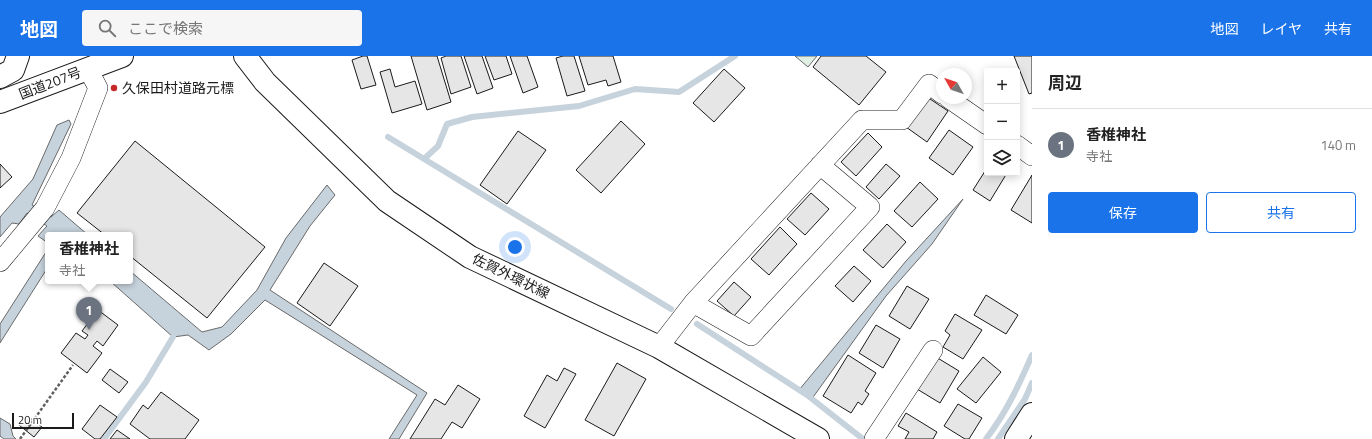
<!DOCTYPE html>
<html lang="ja">
<head>
<meta charset="utf-8">
<style>
	body { margin:0; font-family:"Titillium Web","Noto Sans JP",sans-serif; background:#f6f6f6; color:#222 }
	.controls { position:absolute; right:12px; top:12px; display:grid; overflow:hidden; border-radius:4px; box-shadow:0 2px 10px #0003 }
	.controls button { width:36px; height:36px; display:grid; place-items:center; padding:0; border:0; border-bottom:1px solid #e0e0e0; background:#fff; color:#222; font:20px sans-serif }
	.compass { position:absolute; left:936px; top:12px; width:36px; height:36px; border-radius:50%; background:#fff; box-shadow:0 2px 10px #0003; rotate:310deg }
	.scale { position:absolute; left:12px; bottom:10px; width:62px; box-sizing:border-box; padding-left:4px; border:2px solid #1a1a1a; border-top:0; font-size:11px; line-height:14px; white-space:nowrap; color:#1a1a1a; -webkit-text-stroke:3px #fff; paint-order:stroke }
	.you { position:absolute; left:515px; top:191px; width:14px; height:14px; margin:-10px; border:3px solid #fff; border-radius:50%; background:#1a73e8; box-shadow:0 0 0 6px #1a73e833 }
	.badge { display:grid; place-items:center; width:26px; height:26px; border-radius:50%; background:#1a73e8; color:#fff; font-size:13px; font-weight:700 }
	.pin { position:absolute; translate:-50% -33px; filter:drop-shadow(0 1px 2px #0008) }
	.pin::after { content:''; position:absolute; top:21px; width:14px; height:12px; background:inherit; clip-path:polygon(0 0,100% 0,50% 100%) }
	.popup { position:absolute; left:45px; top:176px; width:88px; height:52px; box-sizing:border-box; display:grid; place-content:center; border-radius:4px; background:#fff; filter:drop-shadow(0 1px 3px #0005); font-size:13px; white-space:nowrap; color:#767676 }
	.popup b { font-size:15px; color:#222 }
	.popup::after { content:''; position:absolute; left:50%; top:100%; margin-left:-8px; border:8px solid transparent; border-top-color:#fff }
	.list { margin:0; padding:0; list-style:none }
	h2 { display:flex; justify-content:space-between; align-items:center; height:52px; margin:0; padding:0 16px; font-size:17px }
	h2 small { font-size:13px; font-weight:400; color:#767676 }
	.list li { display:grid; grid-template-columns:26px 1fr auto; gap:12px; align-items:center; box-sizing:border-box; height:72px; padding:0 16px; border-top:1px solid #e0e0e0 }
	.list b { display:block; font-size:15px; white-space:nowrap }
	.list p { margin:0; font-size:13px; white-space:nowrap; color:#767676 }
	.list em { font-size:13px; font-style:normal; color:#767676 }
	.actions { display:flex; gap:8px; padding:12px 16px }
	.actions a { flex:1; padding:9px 0; border:1px solid #1a73e8; border-radius:4px; text-align:center; font-size:14px; color:#1a73e8 }
	.actions .main { background:#1a73e8; color:#fff }
	.icon { flex:none; width:22px; height:22px; fill:none; stroke:currentColor; stroke-width:2; stroke-linecap:round; stroke-linejoin:round }
	.map { position:relative; flex:none; width:1032px; height:383px; overflow:hidden }
	header { display:flex; align-items:center; gap:24px; box-sizing:border-box; height:56px; padding:0 20px; background:#1a73e8; color:#fff }
	header strong { font-size:19px }
	nav { display:flex; gap:22px; margin-inline-start:auto; font-size:14px }
	.search { width:280px; height:36px; background:#f6f6f6; display:flex; align-items:center; gap:10px; box-sizing:border-box; padding:0 14px; border-radius:4px; color:#767676; font-size:15px }
	main { display:flex }
	aside { flex:1; background:#fff }
	.map>svg:first-child { display:block }
	.green { fill:#e0efe3; stroke:#6a6a6a }
	.water { fill:#c6d2dc; stroke:#6a6a6a }
	.lines { fill:none; stroke-linecap:round; stroke-linejoin:round }
	.stream { stroke:#c6d2dc; stroke-width:6 }
	.building { fill:#e6e6e6; stroke:#1a1a1a }
	.minor-casing { stroke:#1a1a1a; stroke-width:20 }
	.tertiary-casing { stroke:#1a1a1a; stroke-width:24 }
	.primary-casing { stroke:#1a1a1a; stroke-width:24 }
	.trunk-casing { stroke:#1a1a1a; stroke-width:24 }
	.path { stroke:#5f5f5f; stroke-width:2.5; stroke-dasharray:3 2; stroke-linecap:butt }
	.minor { stroke:#fff; stroke-width:19 }
	.tertiary { stroke:#fff; stroke-width:22 }
	.primary { stroke:#fff; stroke-width:22 }
	.trunk { stroke:#fff; stroke-width:22 }
	.poi-dot { fill:#c62828; stroke:#fff; stroke-width:1.5 }
	.labels { text-anchor:middle; stroke-width:3; stroke-linejoin:round; paint-order:stroke }
	.street-label { font-size:14px; fill:#1a1a1a; stroke:#fff }
	.poi-label { font-size:14px; fill:#1a1a1a; stroke:#fff; text-anchor:start }
</style>
</head>
<body>
<header>
<strong>地図</strong>
<div class="search"><svg class="icon" aria-label="search" viewBox="0 0 24 24"><circle cx="10" cy="10" r="6"/><path d="M15 15l6 6"/></svg>ここで検索</div>
<nav><a>地図</a><a>レイヤ</a><a>共有</a></nav>
</header>
<main>
<div class="map">
<svg width="1032" height="383" viewBox="0 0 1032 383">
	<rect width="100%" height="100%" fill="#fff"/>
	<!-- green -->
	<path class="green" d="M 795,0 L 817,0 L 808,11 Z"/>
	<!-- water -->
	<path class="water" d="M 69,64 L 71,68 L 32,149 L 51,161 L 59,154 L 88,179 L 48,179 L 48,187 L 38,180 L 47,170 L 27,157 L 19,168 L 12,167 L 0,181 L 0,161 L 33,123 L 57,69 Z
		M 327,129 L 335,139 L 310,170 L 270,234 L 427,337 L 399,383 L 389,383 L 417,339 L 265,244 L 231,278 L 209,294 L 188,279 L 173,281 L 110,225 L 130,225 L 130,215 L 202,276 L 222,271 L 257,234 L 286,182 Z
		M 963,143 L 932,188 L 886,240 L 811,344 L 799,334 L 906,205 Z
		M 48,193 L 48,211 L 0,287 L 0,268 Z
		M 0,362 L 10,368 L 13,380 L 16,383 L 4,383 L 0,380 Z"/>
	<g class="lines">
		<!-- stream -->
		<path class="stream" d="M 388,81 L 671,253
			M 424,103 L 438,90 L 447,68 L 472,61 L 579,50 L 635,33 L 679,36 L 735,0
			M 697,268 L 807,339 L 863,383
			M 104,383 L 146,326 L 173,281
			M 986,383 C 1006,357 1019,329 1032,299
			M 998,383 L 1025,343 L 1032,327"/>
	</g>
	<!-- building -->
	<path class="building" d="M 363,0 L 367,0 L 376,29 L 361,33 L 352,4 Z
		M 411,0 L 437,0 L 451,46 L 427,54 Z
		M 446,0 L 461,0 L 471,31 L 451,38 L 441,2 Z
		M 464,0 L 482,0 L 493,32 L 477,38 Z
		M 485,0 L 506,0 L 512,18 L 494,24 Z
		M 510,0 L 527,0 L 538,31 L 523,37 Z
		M 563,0 L 574,0 L 585,35 L 567,40 L 556,2 Z
		M 579,0 L 613,0 L 621,26 L 608,30 L 606,24 L 588,29 Z
		M 821,0 L 866,0 L 886,16 L 859,49 L 813,11 Z
		M 1014,0 L 1032,0 L 1032,37 L 1029,38 Z
		M 390,13 L 395,31 L 415,25 L 422,48 L 392,57 L 380,16 Z
		M 724,13 L 745,32 L 714,66 L 693,47 Z
		M 927,41 L 948,55 L 927,86 L 906,71 Z
		M 621,65 L 645,88 L 601,137 L 576,114 Z
		M 949,74 L 973,91 L 953,119 L 929,102 Z
		M 518,75 L 546,94 L 507,148 L 480,129 Z
		M 868,77 L 882,91 L 856,120 L 841,106 Z
		M 135,85 L 265,191 L 207,262 L 130,200 L 130,179 L 105,179 L 77,157 Z
		M 0,108 L 12,121 L 0,132 Z
		M 886,108 L 900,120 L 879,143 L 866,131 Z
		M 987,112 L 987,117 L 1007,117 L 990,145 L 973,134 Z
		M 1032,119 L 1032,167 L 1011,154 Z
		M 920,126 L 938,143 L 912,171 L 894,155 Z
		M 811,137 L 829,153 L 805,179 L 787,163 Z
		M 887,168 L 906,186 L 883,212 L 863,194 Z
		M 780,171 L 797,188 L 769,219 L 751,203 Z
		M 324,207 L 358,230 L 330,270 L 297,247 Z
		M 854,210 L 871,225 L 853,246 L 835,230 Z
		M 734,226 L 751,241 L 734,260 L 717,245 Z
		M 907,230 L 929,243 L 910,273 L 889,260 Z
		M 986,239 L 1018,259 L 1006,278 L 974,259 Z
		M 98,254 L 118,269 L 103,290 L 97,285 L 93,290 L 102,297 L 87,317 L 61,297 L 76,277 L 85,283 L 88,279 L 82,275 Z
		M 955,258 L 982,274 L 963,303 L 943,291 L 950,279 L 945,275 Z
		M 876,269 L 900,283 L 883,312 L 859,297 Z
		M 848,299 L 876,317 L 865,335 L 869,338 L 862,349 L 858,346 L 851,357 L 823,340 Z
		M 936,301 L 959,315 L 940,347 L 917,333 Z
		M 983,301 L 1001,316 L 976,347 L 957,333 Z
		M 617,307 L 646,323 L 614,380 L 585,364 Z
		M 564,312 L 576,318 L 545,372 L 524,360 L 547,319 L 557,325 Z
		M 110,313 L 128,326 L 119,337 L 102,324 Z
		M 458,329 L 480,343 L 462,372 L 452,366 L 441,383 L 410,383 L 435,343 L 445,349 Z
		M 161,336 L 199,364 L 185,383 L 150,383 L 130,368 L 143,349 L 148,353 Z
		M 958,348 L 982,362 L 969,383 L 965,383 L 944,370 Z
		M 100,349 L 117,361 L 100,383 L 95,383 L 82,373 Z
		M 906,357 L 937,376 L 933,383 L 905,383 L 909,376 L 898,370 Z
		M 26,359 L 42,371 L 34,381 L 19,369 Z
		M 117,374 L 130,383 L 110,383 Z"/>
	<g class="lines">
		<!-- minor casing -->
		<g class="minor-casing">
			<path id="minor" d="M 948,42 L 987,69
				M 1017,89 L 1032,100
				M 0,206 L 45,152 L 71,102 L 98,32 L 88,13
				M 693,247 L 751,280 L 870,151 L 820,109
				M 659,291 L 693,247 L 862,64 L 902,64 L 929,28 L 942,38
				M 874,383 L 933,294"/>
		</g>
		<!-- tertiary casing -->
		<g class="tertiary-casing">
			<path id="tertiary" d="M 1016,383 L 1032,358"/>
		</g>
		<!-- primary casing -->
		<g class="primary-casing">
			<path id="primary" d="M 245,0 L 265,26 L 387,145 L 470,201 L 659,291 L 818,383
				M 0,21 L 13,14 L 18,0"/>
		</g>
		<!-- trunk casing -->
		<g class="trunk-casing">
			<path id="trunk" d="M 0,46 L 122,0"/>
		</g>
		<!-- path -->
		<path class="path" d="M 20,383 L 73,309"/>
		<!-- minor -->
		<use href="#minor" class="minor"/>
		<!-- tertiary -->
		<use href="#tertiary" class="tertiary"/>
		<!-- primary -->
		<use href="#primary" class="primary"/>
		<!-- trunk -->
		<use href="#trunk" class="trunk"/>
	</g>
	<!-- markers -->
	<circle class="poi-dot" cx="114" cy="32" r="4"/>
	<g class="labels">
		<!-- street labels -->
		<g class="street-label">
			<text transform="translate(50 27) rotate(-21)" y="5">国道207号</text>
			<text transform="translate(511 220) rotate(26)" y="5">佐賀外環状線</text>
		</g>
		<!-- poi labels -->
		<g class="poi-label">
			<text x="122" y="37">久保田村道路元標</text>
		</g>
	</g>
</svg>
<div class="controls">
<button>+</button>
<button>−</button>
<button><svg class="icon" aria-label="layers" viewBox="0 0 24 24"><path d="M12 4l9 5-9 5-9-5zM3 14l9 5 9-5"/></svg></button>
</div>
<svg class="compass" viewBox="-18 -18 36 36"><path d="M0-13l5 13h-10z" fill="#e53935"/><path d="M0 13l5-13h-10z" fill="#767676"/></svg>
<div class="scale">20 m</div>
<div class="you"></div>
<div class="pin badge" style="left:89px;top:274px;background:#6b7280">1</div>
<div class="popup"><b>香椎神社</b>寺社</div>
</div>
<aside>
<h2>周辺<small></small></h2>
<ul class="list">
<li><span class="badge" style="background:#6b7280">1</span><div><b>香椎神社</b><p>寺社</p></div><em>140 m</em></li>
</ul>
<div class="actions"><a class="main">保存</a><a>共有</a></div>
</aside>
</main>
</body>
</html>
